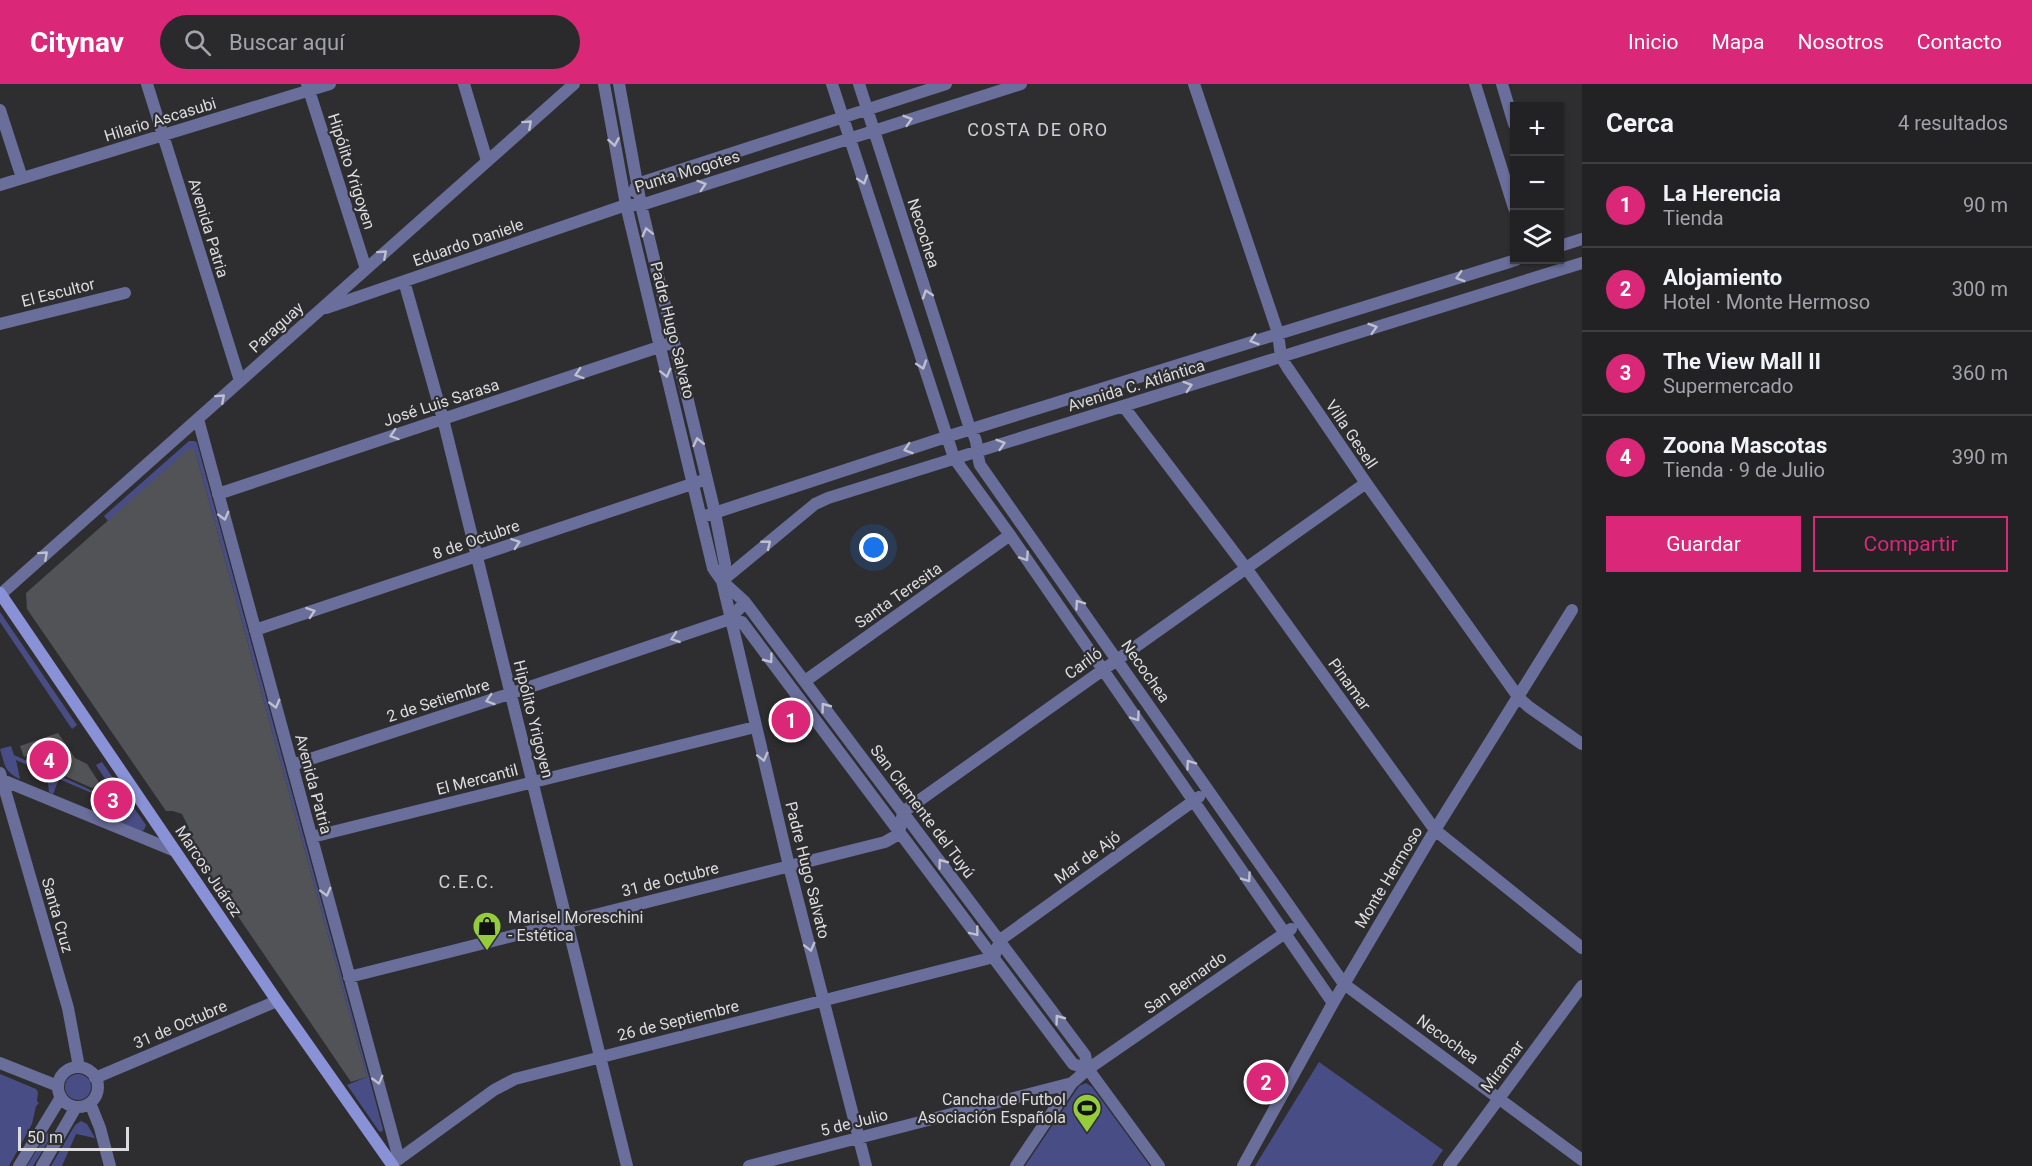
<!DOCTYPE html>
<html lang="es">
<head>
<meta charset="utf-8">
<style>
	body { margin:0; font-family:Roboto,sans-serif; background:#2a2a2d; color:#f1f3f6 }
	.controls { position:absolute; right:18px; top:18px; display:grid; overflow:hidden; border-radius:0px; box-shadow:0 2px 4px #0004 }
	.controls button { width:54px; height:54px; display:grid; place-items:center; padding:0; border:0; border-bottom:2px solid #3f3f42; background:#222225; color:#f1f3f6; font:30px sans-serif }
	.scale { position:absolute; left:18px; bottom:15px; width:111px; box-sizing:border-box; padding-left:6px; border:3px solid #dcdcde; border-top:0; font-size:16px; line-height:21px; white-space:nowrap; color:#dcdcde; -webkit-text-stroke:4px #2e2e31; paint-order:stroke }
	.you { position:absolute; left:874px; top:464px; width:21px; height:21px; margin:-15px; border:4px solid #fff; border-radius:50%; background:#1a73e8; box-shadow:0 0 0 9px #1a73e833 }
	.badge { display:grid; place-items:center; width:39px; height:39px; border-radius:50%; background:#db2777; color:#fff; font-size:20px; font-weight:700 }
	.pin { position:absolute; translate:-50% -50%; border:3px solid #fff; box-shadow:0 2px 6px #0006 }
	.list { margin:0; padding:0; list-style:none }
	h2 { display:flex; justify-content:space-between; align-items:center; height:78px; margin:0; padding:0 24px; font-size:26px }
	h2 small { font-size:20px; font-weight:400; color:#a2a4a7 }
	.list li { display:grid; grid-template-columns:39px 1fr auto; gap:18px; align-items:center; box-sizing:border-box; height:84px; padding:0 24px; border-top:2px solid #3f3f42 }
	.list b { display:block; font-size:22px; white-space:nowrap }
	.list p { margin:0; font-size:20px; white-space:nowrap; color:#a2a4a7 }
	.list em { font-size:20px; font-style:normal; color:#a2a4a7 }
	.actions { display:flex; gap:12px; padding:18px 24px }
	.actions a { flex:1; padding:14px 0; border:2px solid #db2777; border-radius:0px; text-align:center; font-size:21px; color:#db2777 }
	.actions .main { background:#db2777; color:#fff }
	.icon { flex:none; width:33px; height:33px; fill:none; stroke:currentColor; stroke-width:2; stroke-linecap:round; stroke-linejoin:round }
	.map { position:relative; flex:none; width:1582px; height:1082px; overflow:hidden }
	header { display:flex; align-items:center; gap:36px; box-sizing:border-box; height:84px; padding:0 30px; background:#db2777; color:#fff }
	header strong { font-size:28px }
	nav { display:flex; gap:33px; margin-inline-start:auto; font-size:21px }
	.search { width:420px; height:54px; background:#2a2a2d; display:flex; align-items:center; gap:15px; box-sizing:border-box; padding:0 21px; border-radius:33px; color:#a2a4a7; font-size:22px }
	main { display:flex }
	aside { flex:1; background:#222225 }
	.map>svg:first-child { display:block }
	.green { fill:#494d86 }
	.building { fill:#525356 }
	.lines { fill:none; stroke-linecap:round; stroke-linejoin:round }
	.minor { stroke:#696e9a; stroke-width:12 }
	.secondary { stroke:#8991d7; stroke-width:12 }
	.oneway { stroke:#bfc0cd }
	.labels { text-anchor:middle; stroke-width:4.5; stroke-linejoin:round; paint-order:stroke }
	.street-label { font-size:16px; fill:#dcdcde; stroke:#2e2e31 }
	.poi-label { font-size:16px; fill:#dcdcde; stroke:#2e2e31; text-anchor:start }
	.neighbourhood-label { font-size:18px; letter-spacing:1.5px; fill:#cdced1; stroke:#2e2e31 }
</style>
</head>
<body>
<header>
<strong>Citynav</strong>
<div class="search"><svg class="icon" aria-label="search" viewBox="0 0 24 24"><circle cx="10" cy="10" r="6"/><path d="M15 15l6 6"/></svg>Buscar aquí</div>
<nav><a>Inicio</a><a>Mapa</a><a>Nosotros</a><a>Contacto</a></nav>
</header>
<main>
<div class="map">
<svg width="1582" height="1082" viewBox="0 0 1582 1082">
	<rect width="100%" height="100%" fill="#2e2e31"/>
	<!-- green -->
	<path class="green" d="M 189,357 L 195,357 L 197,359 L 369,993 L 383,1045 L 382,1048 L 379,1047 L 347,1001 L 367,993 L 195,366 L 108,437 L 104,432 Z
		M 0,528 L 77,641 L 72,645 L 0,538 Z
		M 11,662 L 14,671 L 95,708 L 94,710 L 59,695 L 53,710 L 49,708 L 47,690 L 16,676 L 20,695 C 4,688 5,681 0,665 Z
		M 102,678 L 115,697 L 109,701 L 96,681 Z
		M 122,707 L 146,741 L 144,746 L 141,747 L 105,732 L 98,711 L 108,716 Z
		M 1319,978 L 1443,1066 L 1432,1082 L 1255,1082 Z
		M 0,990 L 36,1005 L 38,1008 L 37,1017 L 39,1019 L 36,1022 L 32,1040 L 9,1082 L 0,1082 Z
		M65 1003a13 13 0 1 1 26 0a13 13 0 1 1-26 0Z
		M 1086,999 L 1092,1003 L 1150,1082 L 1025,1082 L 1079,1002 Z
		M 81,1037 L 87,1040 L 95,1054 L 76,1050 L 62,1082 L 51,1082 L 75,1041 Z
		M 47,1049 L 52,1051 L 33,1082 L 27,1082 Z"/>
	<!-- building -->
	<path class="building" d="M 190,364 L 195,366 L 367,993 L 351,998 L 186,756 L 189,744 L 182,730 L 173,727 L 166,727 L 27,525 L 26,509 Z
		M 58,649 L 75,674 L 87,680 L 100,700 L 92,704 L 31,677 L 30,671 L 24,673 L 20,662 Z"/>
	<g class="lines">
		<!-- minor -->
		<path class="minor" d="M 147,0 L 240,297
			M 307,0 L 366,185
			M 464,0 L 487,77
			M 604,0 L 626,121 L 713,484 L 722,497 L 789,782 L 866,1082
			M 619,0 L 641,121 L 715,429 L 725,480 L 722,497
			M 832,0 L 954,374 L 1010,451 L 1333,919
			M 859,0 L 970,345 C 979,356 976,368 980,381 L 1344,900 L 1582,1076
			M 1194,0 L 1278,249 L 1281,273 L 1287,283 L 1366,399 L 1519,614 L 1529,623 L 1582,660
			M 1475,0 L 1514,124
			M 1502,0 L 1514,40
			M 0,26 L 22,94
			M 0,101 L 330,0
			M 634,107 L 637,100 L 946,0
			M 1560,162 L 1582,155
			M 404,197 L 443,335 L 627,1082
			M 326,224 L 626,121 L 641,121 L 1021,0
			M 0,240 L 125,209
			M 1124,323 L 1246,484 L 1435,746 L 1582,864
			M 198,335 L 399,1075
			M 218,410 L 668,260
			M 702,433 L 946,353 L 1516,176
			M 722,497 L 815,420 L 828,414 L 1582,179
			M 722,497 L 745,518 L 1085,971 L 1088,985 L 1159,1082
			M 1,510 L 574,0
			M 730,535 L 742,538 L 1073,980 L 1088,985
			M 255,546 L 701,397
			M 805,597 L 1010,451
			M 292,681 L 512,609 L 730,535 L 745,518
			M 0,689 L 68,924 L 79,983
			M 0,695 L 175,767
			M 312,753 L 755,643
			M 349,893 L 885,758 L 899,750 L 903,728 L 1366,399
			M 0,979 L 58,1002
			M58 1003a20 20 0 1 1 40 0a20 20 0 1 1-40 0Z
			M 95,994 L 277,917
			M 90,1019 L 100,1044 L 110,1082
			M 392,1080 L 494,1006 L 515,995 L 994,873 L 1000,856 L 1199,713
			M 19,1082 L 61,1013
			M 42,1082 L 76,1023
			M 749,1082 L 1072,999
			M 1016,1082 L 1072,999 L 1088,985 L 1291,845
			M 1243,1082 L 1333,919 L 1435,746 L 1572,526
			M 1449,1082 L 1582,902"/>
		<!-- secondary -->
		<path class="secondary" d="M 0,509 L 277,917 L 393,1082"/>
	</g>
	<!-- one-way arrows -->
	<defs><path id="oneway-chevron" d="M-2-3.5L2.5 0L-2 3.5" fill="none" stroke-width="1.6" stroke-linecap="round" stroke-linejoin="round" transform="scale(1.5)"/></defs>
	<g class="oneway">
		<use href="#oneway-chevron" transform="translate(908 36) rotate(-17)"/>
		<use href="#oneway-chevron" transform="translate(528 40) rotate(-42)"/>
		<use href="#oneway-chevron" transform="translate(614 58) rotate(80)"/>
		<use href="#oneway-chevron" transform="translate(863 96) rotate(72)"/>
		<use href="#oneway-chevron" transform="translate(702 101) rotate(-18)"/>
		<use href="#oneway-chevron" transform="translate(647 148) rotate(-104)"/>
		<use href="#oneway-chevron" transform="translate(383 170) rotate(-42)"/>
		<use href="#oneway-chevron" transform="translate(1460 193) rotate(163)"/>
		<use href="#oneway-chevron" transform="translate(927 210) rotate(-108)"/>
		<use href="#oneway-chevron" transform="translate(1373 244) rotate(-17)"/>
		<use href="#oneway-chevron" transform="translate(1254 256) rotate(163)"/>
		<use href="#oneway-chevron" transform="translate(922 281) rotate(72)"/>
		<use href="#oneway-chevron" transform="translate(666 289) rotate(76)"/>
		<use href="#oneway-chevron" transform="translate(579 290) rotate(162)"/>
		<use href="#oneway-chevron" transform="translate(1188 302) rotate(-18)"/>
		<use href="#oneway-chevron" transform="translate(221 314) rotate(-42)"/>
		<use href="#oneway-chevron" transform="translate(394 351) rotate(162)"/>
		<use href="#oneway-chevron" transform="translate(698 358) rotate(-103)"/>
		<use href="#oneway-chevron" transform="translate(1001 360) rotate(-17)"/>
		<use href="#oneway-chevron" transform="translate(908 365) rotate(162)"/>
		<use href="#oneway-chevron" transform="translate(224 432) rotate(75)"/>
		<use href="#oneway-chevron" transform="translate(516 459) rotate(-19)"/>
		<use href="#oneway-chevron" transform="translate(767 460) rotate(-39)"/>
		<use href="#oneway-chevron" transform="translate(44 471) rotate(-42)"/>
		<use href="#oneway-chevron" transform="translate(1025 473) rotate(56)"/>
		<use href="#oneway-chevron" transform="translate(1079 520) rotate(-125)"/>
		<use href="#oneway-chevron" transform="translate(311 528) rotate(-19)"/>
		<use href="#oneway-chevron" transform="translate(675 554) rotate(161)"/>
		<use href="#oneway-chevron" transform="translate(769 575) rotate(53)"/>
		<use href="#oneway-chevron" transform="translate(490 616) rotate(162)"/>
		<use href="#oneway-chevron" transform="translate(275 620) rotate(75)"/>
		<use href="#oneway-chevron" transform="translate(825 623) rotate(-127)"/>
		<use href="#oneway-chevron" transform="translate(1136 633) rotate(55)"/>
		<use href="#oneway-chevron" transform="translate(763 673) rotate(76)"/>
		<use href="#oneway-chevron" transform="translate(1190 680) rotate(-125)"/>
		<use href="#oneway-chevron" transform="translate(942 779) rotate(-127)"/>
		<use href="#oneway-chevron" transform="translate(1247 794) rotate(55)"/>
		<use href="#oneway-chevron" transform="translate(326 808) rotate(75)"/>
		<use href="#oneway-chevron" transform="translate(975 848) rotate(52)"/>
		<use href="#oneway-chevron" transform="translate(810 863) rotate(76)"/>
		<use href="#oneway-chevron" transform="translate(1059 935) rotate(-127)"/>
		<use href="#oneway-chevron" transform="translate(378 996) rotate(75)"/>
	</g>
	<!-- icons -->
	<defs>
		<g id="shop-pin" transform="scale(1.5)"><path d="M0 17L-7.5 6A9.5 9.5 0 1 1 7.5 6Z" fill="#94cc3c" stroke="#2e2e31"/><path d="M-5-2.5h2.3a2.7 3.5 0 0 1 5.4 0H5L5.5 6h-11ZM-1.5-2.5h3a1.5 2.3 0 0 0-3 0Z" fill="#111"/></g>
		<g id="stadium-pin" transform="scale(1.5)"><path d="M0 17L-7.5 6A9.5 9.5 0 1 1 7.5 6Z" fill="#94cc3c" stroke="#2e2e31"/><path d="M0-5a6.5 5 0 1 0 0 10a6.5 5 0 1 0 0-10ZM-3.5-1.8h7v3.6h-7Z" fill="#111"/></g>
	</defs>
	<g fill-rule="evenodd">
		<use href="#shop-pin" x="487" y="842"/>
		<use href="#stadium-pin" x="1087" y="1024"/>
	</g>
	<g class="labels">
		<!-- street labels -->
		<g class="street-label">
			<text transform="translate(160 35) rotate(-17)" y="6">Hilario Ascasubi</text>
			<text transform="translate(352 87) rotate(72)" y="6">Hipólito Yrigoyen</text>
			<text transform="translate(687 87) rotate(-17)" y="6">Punta Mogotes</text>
			<text transform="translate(209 144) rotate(73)" y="6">Avenida Patria</text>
			<text transform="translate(924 149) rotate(72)" y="6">Necochea</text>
			<text transform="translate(468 158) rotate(-19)" y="6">Eduardo Daniele</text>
			<text transform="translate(58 208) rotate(-14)" y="6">El Escultor</text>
			<text transform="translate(276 243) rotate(-42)" y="6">Paraguay</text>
			<text transform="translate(673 246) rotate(76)" y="6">Padre Hugo Salvato</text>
			<text transform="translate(1136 301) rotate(-17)" y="6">Avenida C. Atlántica</text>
			<text transform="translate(441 318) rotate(-18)" y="6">José Luis Sarasa</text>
			<text transform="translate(1352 350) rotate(56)" y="6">Villa Gesell</text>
			<text transform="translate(476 455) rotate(-19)" y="6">8 de Octubre</text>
			<text transform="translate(898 511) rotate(-35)" y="6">Santa Teresita</text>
			<text transform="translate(1083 579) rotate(-36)" y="6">Cariló</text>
			<text transform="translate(1146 587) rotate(55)" y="6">Necochea</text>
			<text transform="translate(1350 600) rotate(54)" y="6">Pinamar</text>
			<text transform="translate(438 616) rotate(-18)" y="6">2 de Setiembre</text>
			<text transform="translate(534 635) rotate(76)" y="6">Hipólito Yrigoyen</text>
			<text transform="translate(477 695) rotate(-14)" y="6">El Mercantil</text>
			<text transform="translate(314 700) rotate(75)" y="6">Avenida Patria</text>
			<text transform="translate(923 727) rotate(53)" y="6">San Clemente del Tuyú</text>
			<text transform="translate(1087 773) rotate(-36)" y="6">Mar de Ajó</text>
			<text transform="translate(808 786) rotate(76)" y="6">Padre Hugo Salvato</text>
			<text transform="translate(209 787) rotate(56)" y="6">Marcos Juárez</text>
			<text transform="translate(1388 793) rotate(-59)" y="6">Monte Hermoso</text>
			<text transform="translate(670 795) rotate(-14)" y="6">31 de Octubre</text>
			<text transform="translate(58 831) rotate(74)" y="6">Santa Cruz</text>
			<text transform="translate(1185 898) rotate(-35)" y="6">San Bernardo</text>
			<text transform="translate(678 936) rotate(-14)" y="6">26 de Septiembre</text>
			<text transform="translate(180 940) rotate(-23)" y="6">31 de Octubre</text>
			<text transform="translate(1448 955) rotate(36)" y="6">Necochea</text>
			<text transform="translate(1502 982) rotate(-53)" y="6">Miramar</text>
			<text transform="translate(854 1038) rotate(-14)" y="6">5 de Julio</text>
		</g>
		<!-- poi labels -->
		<g class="poi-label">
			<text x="508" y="839">Marisel Moreschini<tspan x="508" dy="18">- Estética</tspan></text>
			<text x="1066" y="1021" text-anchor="end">Cancha de Futbol<tspan x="1066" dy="18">Asociación Española</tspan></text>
		</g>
		<!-- neighbourhood labels -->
		<g class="neighbourhood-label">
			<text x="1038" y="52">COSTA DE ORO</text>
			<text x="467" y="804">C.E.C.</text>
		</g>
	</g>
</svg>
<div class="controls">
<button>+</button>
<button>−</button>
<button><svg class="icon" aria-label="layers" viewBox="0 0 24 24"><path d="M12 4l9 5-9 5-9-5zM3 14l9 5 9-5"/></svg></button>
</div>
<div class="scale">50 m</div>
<div class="you"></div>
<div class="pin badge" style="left:791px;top:636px">1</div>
<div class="pin badge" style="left:1266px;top:998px">2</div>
<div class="pin badge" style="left:113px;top:716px">3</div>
<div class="pin badge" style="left:49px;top:676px">4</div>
</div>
<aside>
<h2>Cerca<small>4 resultados</small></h2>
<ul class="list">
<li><span class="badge">1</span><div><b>La Herencia</b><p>Tienda</p></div><em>90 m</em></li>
<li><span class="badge">2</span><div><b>Alojamiento</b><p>Hotel · Monte Hermoso</p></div><em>300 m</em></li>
<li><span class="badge">3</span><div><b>The View Mall II</b><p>Supermercado</p></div><em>360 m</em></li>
<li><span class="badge">4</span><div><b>Zoona Mascotas</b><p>Tienda · 9 de Julio</p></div><em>390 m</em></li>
</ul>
<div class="actions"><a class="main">Guardar</a><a>Compartir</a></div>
</aside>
</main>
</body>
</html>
